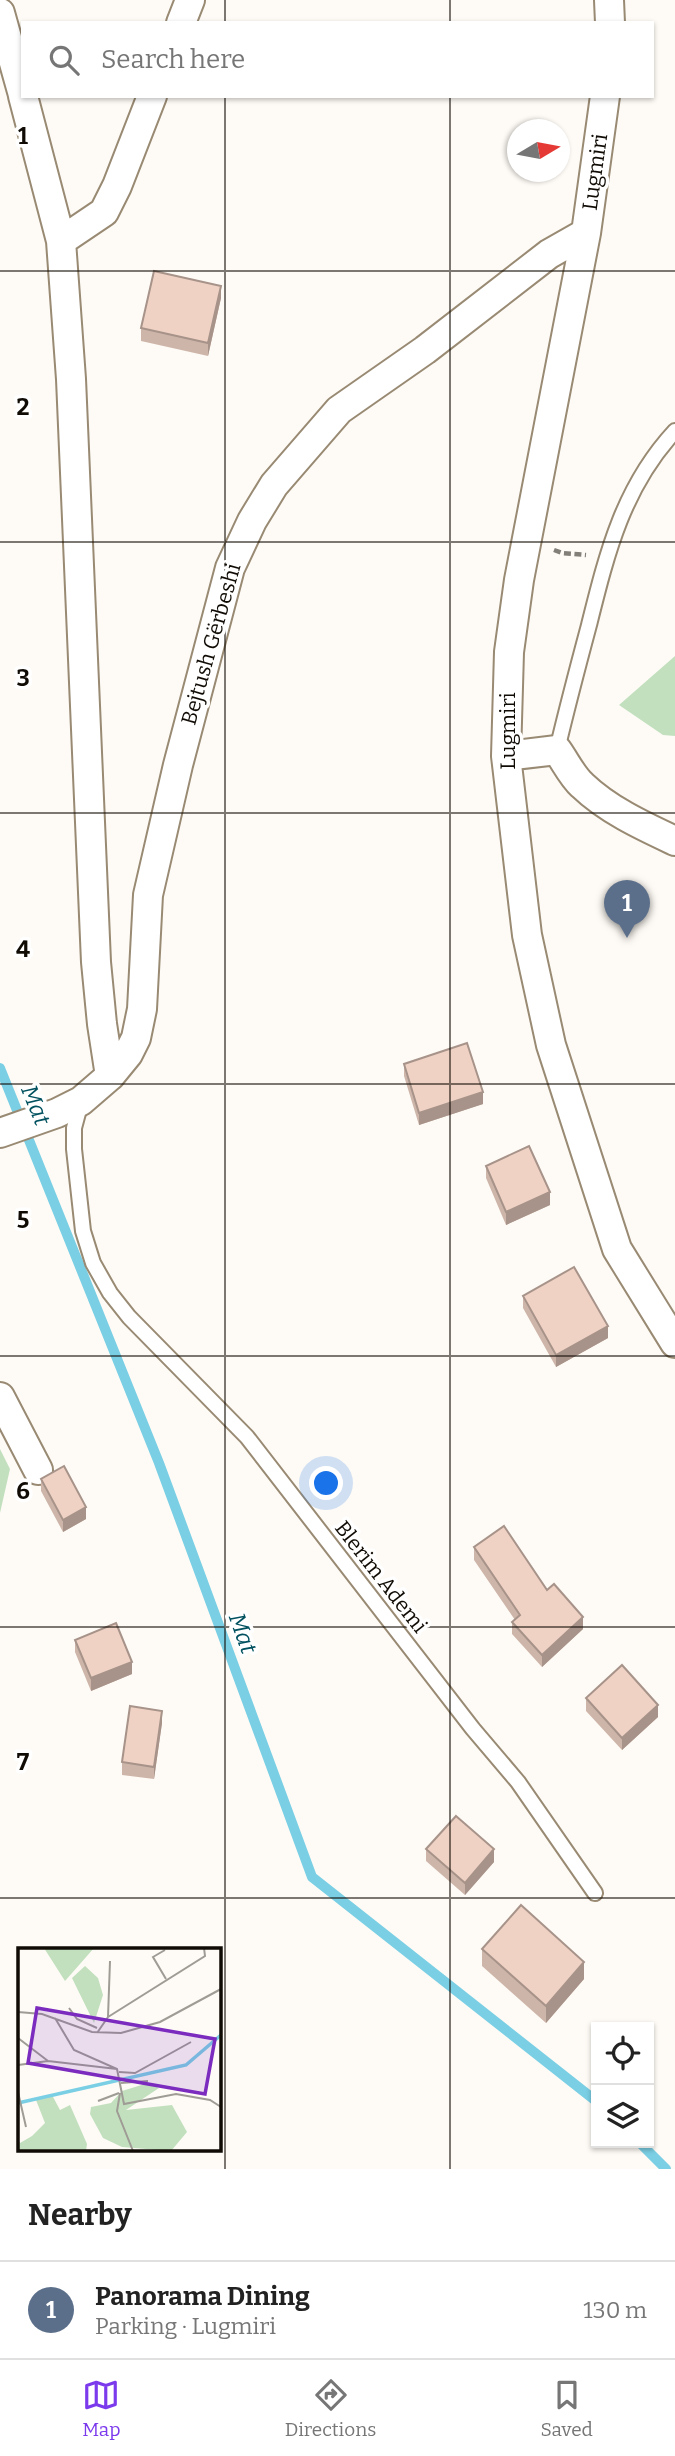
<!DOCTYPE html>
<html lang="en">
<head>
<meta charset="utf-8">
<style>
	body { margin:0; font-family:Bitter,serif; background:#f6f6f6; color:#222 }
	.controls { position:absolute; right:21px; bottom:21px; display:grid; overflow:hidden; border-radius:0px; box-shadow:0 2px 5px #0004 }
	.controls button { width:63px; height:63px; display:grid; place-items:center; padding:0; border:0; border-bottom:2px solid #e0e0e0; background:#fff; color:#222; font:35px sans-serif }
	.compass { position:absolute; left:507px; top:119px; width:63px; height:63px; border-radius:50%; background:#fff; box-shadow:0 2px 5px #0004; rotate:80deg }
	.you { position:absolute; left:327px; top:1484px; width:24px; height:24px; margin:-18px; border:5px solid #fff; border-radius:50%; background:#1a73e8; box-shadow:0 0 0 10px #1a73e833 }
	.badge { display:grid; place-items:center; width:46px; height:46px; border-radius:50%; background:#7c3aed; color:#fff; font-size:23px; font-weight:700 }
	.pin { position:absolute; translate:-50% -58px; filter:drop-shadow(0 2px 4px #0008) }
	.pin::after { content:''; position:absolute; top:37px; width:24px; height:21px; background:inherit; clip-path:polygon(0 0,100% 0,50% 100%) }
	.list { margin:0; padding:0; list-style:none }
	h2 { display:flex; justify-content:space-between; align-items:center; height:91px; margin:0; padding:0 28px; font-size:30px }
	h2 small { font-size:23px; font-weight:400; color:#767676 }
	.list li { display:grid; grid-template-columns:46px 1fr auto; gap:21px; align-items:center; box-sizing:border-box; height:98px; padding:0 28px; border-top:2px solid #e0e0e0 }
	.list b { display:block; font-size:26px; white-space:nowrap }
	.list p { margin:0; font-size:23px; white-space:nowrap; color:#767676 }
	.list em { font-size:23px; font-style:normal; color:#767676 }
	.icon { flex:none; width:38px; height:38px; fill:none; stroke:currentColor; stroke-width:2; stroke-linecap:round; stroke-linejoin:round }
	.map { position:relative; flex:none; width:675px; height:2169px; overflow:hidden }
	.search { position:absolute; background:#fff; box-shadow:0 2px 5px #0004; left:21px; right:21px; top:21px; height:77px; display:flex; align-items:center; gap:18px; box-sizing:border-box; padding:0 24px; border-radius:0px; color:#767676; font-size:26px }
	.sheet { height:189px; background:#fff }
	nav { display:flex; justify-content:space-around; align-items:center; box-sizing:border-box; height:98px; border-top:2px solid #e0e0e0; background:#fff; font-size:19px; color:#767676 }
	nav a { display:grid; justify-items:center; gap:4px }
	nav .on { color:#7c3aed }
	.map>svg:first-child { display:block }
	.green { fill:#c2e0be }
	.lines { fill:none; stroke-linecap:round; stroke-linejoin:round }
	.stream { stroke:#7acfe4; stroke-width:10 }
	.lane-casing { stroke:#998a73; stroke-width:18 }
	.street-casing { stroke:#998a73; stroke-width:32 }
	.path { stroke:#827e78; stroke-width:4.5; stroke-dasharray:7 3.5; stroke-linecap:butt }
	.lane { stroke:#fff; stroke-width:14 }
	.street { stroke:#fff; stroke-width:28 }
	.wall { fill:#ceb5a9 }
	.shaded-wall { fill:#a79389 }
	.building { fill:#efd2c4; stroke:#a79389; stroke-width:2 }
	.grid { fill:none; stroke:#100b04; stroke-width:2; stroke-opacity:0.55 }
	.labels { text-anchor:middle; stroke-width:7; stroke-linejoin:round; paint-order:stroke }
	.street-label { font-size:21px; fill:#100b04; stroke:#fff }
	.water-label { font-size:23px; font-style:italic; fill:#01515f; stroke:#fff }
	.inset-river { fill:none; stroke:#7acfe4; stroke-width:3.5 }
	.inset-road { fill:none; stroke:#9f9b95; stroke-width:2 }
	.view { fill:#7b2cbf; fill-opacity:0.15; stroke:#7b2cbf; stroke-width:3.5 }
	.inset-edge { fill:none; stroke:#100b04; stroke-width:3.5 }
	.grid-label { font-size:23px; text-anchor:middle; font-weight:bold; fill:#100b04; stroke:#fff; stroke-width:7; stroke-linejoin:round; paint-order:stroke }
</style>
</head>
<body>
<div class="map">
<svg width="675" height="2169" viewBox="0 0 675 2169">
	<rect width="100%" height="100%" fill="#fefbf6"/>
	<!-- green -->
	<path class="green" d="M 675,656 L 675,736 L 663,735 L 619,705 Z
		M 0,1449 L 10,1469 L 0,1513 Z"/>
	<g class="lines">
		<!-- stream -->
		<path class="stream" d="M 0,1068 L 159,1463 L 312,1877 L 596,2101
			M 640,2143 L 666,2169"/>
		<!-- lane casing -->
		<g class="lane-casing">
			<path id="lane" d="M 557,750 C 567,708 578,666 589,625 C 607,553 623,487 675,431
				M 81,1102 L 74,1128 L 74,1149 L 83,1231 L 93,1263 L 110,1293 L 129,1317 L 247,1437 L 473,1729 L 518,1782 L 595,1893"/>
		</g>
		<!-- street casing -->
		<g class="street-casing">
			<path id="street" d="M 609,0 L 610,23
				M 0,13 L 23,95
				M 181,23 L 190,0
				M 23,96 L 61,241 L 71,379 L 96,962 L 102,1024 L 110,1076
				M 605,96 L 586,233 L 519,580 L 509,652 L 506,756 L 527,935 L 551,1045 L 617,1249 L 675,1343
				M 61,241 L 104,212 L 117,186 L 152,96
				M 506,756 L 557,750 C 565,761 572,776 582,785 C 608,810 643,826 675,841
				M 0,1133 L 57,1113 L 81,1101 L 110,1076 L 128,1054 L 136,1038 L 142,1009 L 148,895 L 178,765 L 230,568 L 252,521 L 274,485 L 339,410 L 425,350 L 549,254 L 586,233
				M 0,1397 L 38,1470"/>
		</g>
		<!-- path -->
		<path class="path" d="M 554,550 L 562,553 L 586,555"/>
		<!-- lane -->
		<use href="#lane" class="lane"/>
		<!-- street -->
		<use href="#street" class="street"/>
	</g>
	<!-- wall -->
	<path class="wall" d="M 221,298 L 208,356 L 141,341 L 141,328 Z
		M 404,1064 L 483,1104 L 419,1125 L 404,1076 Z
		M 486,1166 L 550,1205 L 506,1225 L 486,1178 Z
		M 523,1296 L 608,1338 L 556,1367 L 523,1308 Z
		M 41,1479 L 86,1519 L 63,1532 L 41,1491 Z
		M 474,1547 L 547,1590 L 583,1629 L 542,1667 L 512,1634 L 512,1622 L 515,1620 L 474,1560 Z
		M 75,1640 L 132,1674 L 91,1691 L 75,1652 Z
		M 586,1698 L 658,1717 L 622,1750 L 586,1711 Z
		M 162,1723 L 154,1779 L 122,1775 L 122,1762 Z
		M 426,1849 L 494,1862 L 465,1895 L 426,1861 Z
		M 482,1949 L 584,1979 L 546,2023 L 482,1966 Z"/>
	<!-- shaded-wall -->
	<path class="shaded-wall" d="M 221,286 L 221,298 L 208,356 L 208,343 Z
		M 483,1092 L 483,1104 L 419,1125 L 419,1113 Z
		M 550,1192 L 550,1205 L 506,1225 L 506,1212 Z
		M 608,1326 L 608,1338 L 556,1367 L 556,1355 Z
		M 86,1507 L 86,1519 L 63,1532 L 63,1520 Z
		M 583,1617 L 583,1629 L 542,1667 L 542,1655 Z
		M 132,1662 L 132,1674 L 91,1691 L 91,1678 Z
		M 658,1705 L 658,1717 L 622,1750 L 622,1738 Z
		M 162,1711 L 162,1723 L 154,1779 L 154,1767 Z
		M 494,1849 L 494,1862 L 465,1895 L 465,1883 Z
		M 584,1962 L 584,1979 L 546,2023 L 546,2006 Z"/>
	<!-- building -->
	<path class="building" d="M 154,271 L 221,286 L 208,343 L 141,328 Z
		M 467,1043 L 483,1092 L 419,1113 L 404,1064 Z
		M 529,1146 L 550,1192 L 506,1212 L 486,1166 Z
		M 574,1267 L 608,1326 L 556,1355 L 523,1296 Z
		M 64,1466 L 86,1507 L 63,1520 L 41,1479 Z
		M 504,1526 L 547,1590 L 554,1584 L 583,1617 L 542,1655 L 512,1622 L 520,1615 L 474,1547 Z
		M 116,1623 L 132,1662 L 91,1678 L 75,1640 Z
		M 622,1665 L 658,1705 L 622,1738 L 586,1698 Z
		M 130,1706 L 162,1711 L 154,1767 L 122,1762 Z
		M 456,1816 L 494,1849 L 465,1883 L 426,1849 Z
		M 521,1905 L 584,1962 L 546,2006 L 482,1949 Z"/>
	<!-- grid -->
	<path class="grid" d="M 225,0 L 225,23M 450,0 L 450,23M 225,96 L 225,2169M 450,96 L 450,2169M 0,271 L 675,271M 0,542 L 675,542M 0,813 L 675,813M 0,1084 L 675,1084M 0,1356 L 675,1356M 0,1627 L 675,1627M 0,1898 L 675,1898"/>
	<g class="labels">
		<!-- street labels -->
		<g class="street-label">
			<text transform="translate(595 172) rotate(-82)" y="7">Lugmiri</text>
			<text transform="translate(211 644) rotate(-74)" y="7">Bejtush Gërbeshi</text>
			<text transform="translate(508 731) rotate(-90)" y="7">Lugmiri</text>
			<text transform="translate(381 1577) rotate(52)" y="7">Blerim Ademi</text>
		</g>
		<!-- water labels -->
		<g class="water-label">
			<text transform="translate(36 1105) rotate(68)" y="8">Mat</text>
			<text transform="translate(243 1633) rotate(70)" y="8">Mat</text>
		</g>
	</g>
	<!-- overview -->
	<g transform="translate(18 1948)">
		<rect width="203" height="203" fill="#fefbf6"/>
		<path d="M 26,0 L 76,0 L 47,33 ZM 67,18 L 80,30 L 85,47 L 76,75 L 54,30 ZM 130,135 L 141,140 L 108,162 L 154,157 L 169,184 L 153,203 L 104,199 L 85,190 L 72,166 L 73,159 L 93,155 L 104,143 ZM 34,147 L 42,162 L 52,157 L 69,196 L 68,203 L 0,203 L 0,192 L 2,195 L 14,188 L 27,175 L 18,152 Z" fill="#c2e0be"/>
		<path class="inset-river" d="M 0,155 L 168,117 L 203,87"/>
		<path class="inset-road" d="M 147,2 L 135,9 L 148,31M 51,60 L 59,71 L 79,80M 0,64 L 24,66 L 74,84 L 103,85 L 142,74 L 203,41M 90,69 L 187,8 L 186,0M 37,70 L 56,102 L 99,121 L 106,156 L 158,146 L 192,152 L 203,159M 79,85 L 90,69 L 92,13M 0,90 L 30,113M 0,117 L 30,113 L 99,121M 101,124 L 117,125 L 173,94M 103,135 L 130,133M 0,144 L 8,179M 102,145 L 99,163 L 115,203M 80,153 L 101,145"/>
		<path class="view" d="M 19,60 L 197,91 L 187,146 L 10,115 Z"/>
		<rect width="203" height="203" class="inset-edge"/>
	</g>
	<g class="grid-label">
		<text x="23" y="144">1</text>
		<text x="23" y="415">2</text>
		<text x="23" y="686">3</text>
		<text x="23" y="957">4</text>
		<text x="23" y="1228">5</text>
		<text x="23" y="1499">6</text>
		<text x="23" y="1770">7</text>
	</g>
</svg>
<div class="controls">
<button><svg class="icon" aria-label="locate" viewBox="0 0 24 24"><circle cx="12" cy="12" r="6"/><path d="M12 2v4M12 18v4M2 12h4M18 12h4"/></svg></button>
<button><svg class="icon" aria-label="layers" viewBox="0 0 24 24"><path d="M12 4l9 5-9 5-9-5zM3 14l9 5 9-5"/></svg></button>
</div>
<svg class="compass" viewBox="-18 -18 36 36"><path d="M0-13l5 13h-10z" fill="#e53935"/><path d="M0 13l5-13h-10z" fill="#767676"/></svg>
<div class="you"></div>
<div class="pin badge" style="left:627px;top:938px;background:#5c6f8a">1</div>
<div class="search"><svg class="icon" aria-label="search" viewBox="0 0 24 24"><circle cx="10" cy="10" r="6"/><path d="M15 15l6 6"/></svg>Search here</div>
</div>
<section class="sheet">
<h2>Nearby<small></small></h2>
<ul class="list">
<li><span class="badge" style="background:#5c6f8a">1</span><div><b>Panorama Dining</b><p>Parking · Lugmiri</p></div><em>130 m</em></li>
</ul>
</section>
<nav>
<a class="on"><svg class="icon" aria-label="map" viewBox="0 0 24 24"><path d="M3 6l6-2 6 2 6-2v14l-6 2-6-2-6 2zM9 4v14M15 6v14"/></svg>Map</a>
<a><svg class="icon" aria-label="directions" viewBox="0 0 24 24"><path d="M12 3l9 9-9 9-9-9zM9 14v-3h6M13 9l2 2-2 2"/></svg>Directions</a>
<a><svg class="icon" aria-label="saved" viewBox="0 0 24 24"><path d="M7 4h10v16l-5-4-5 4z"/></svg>Saved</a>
</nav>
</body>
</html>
